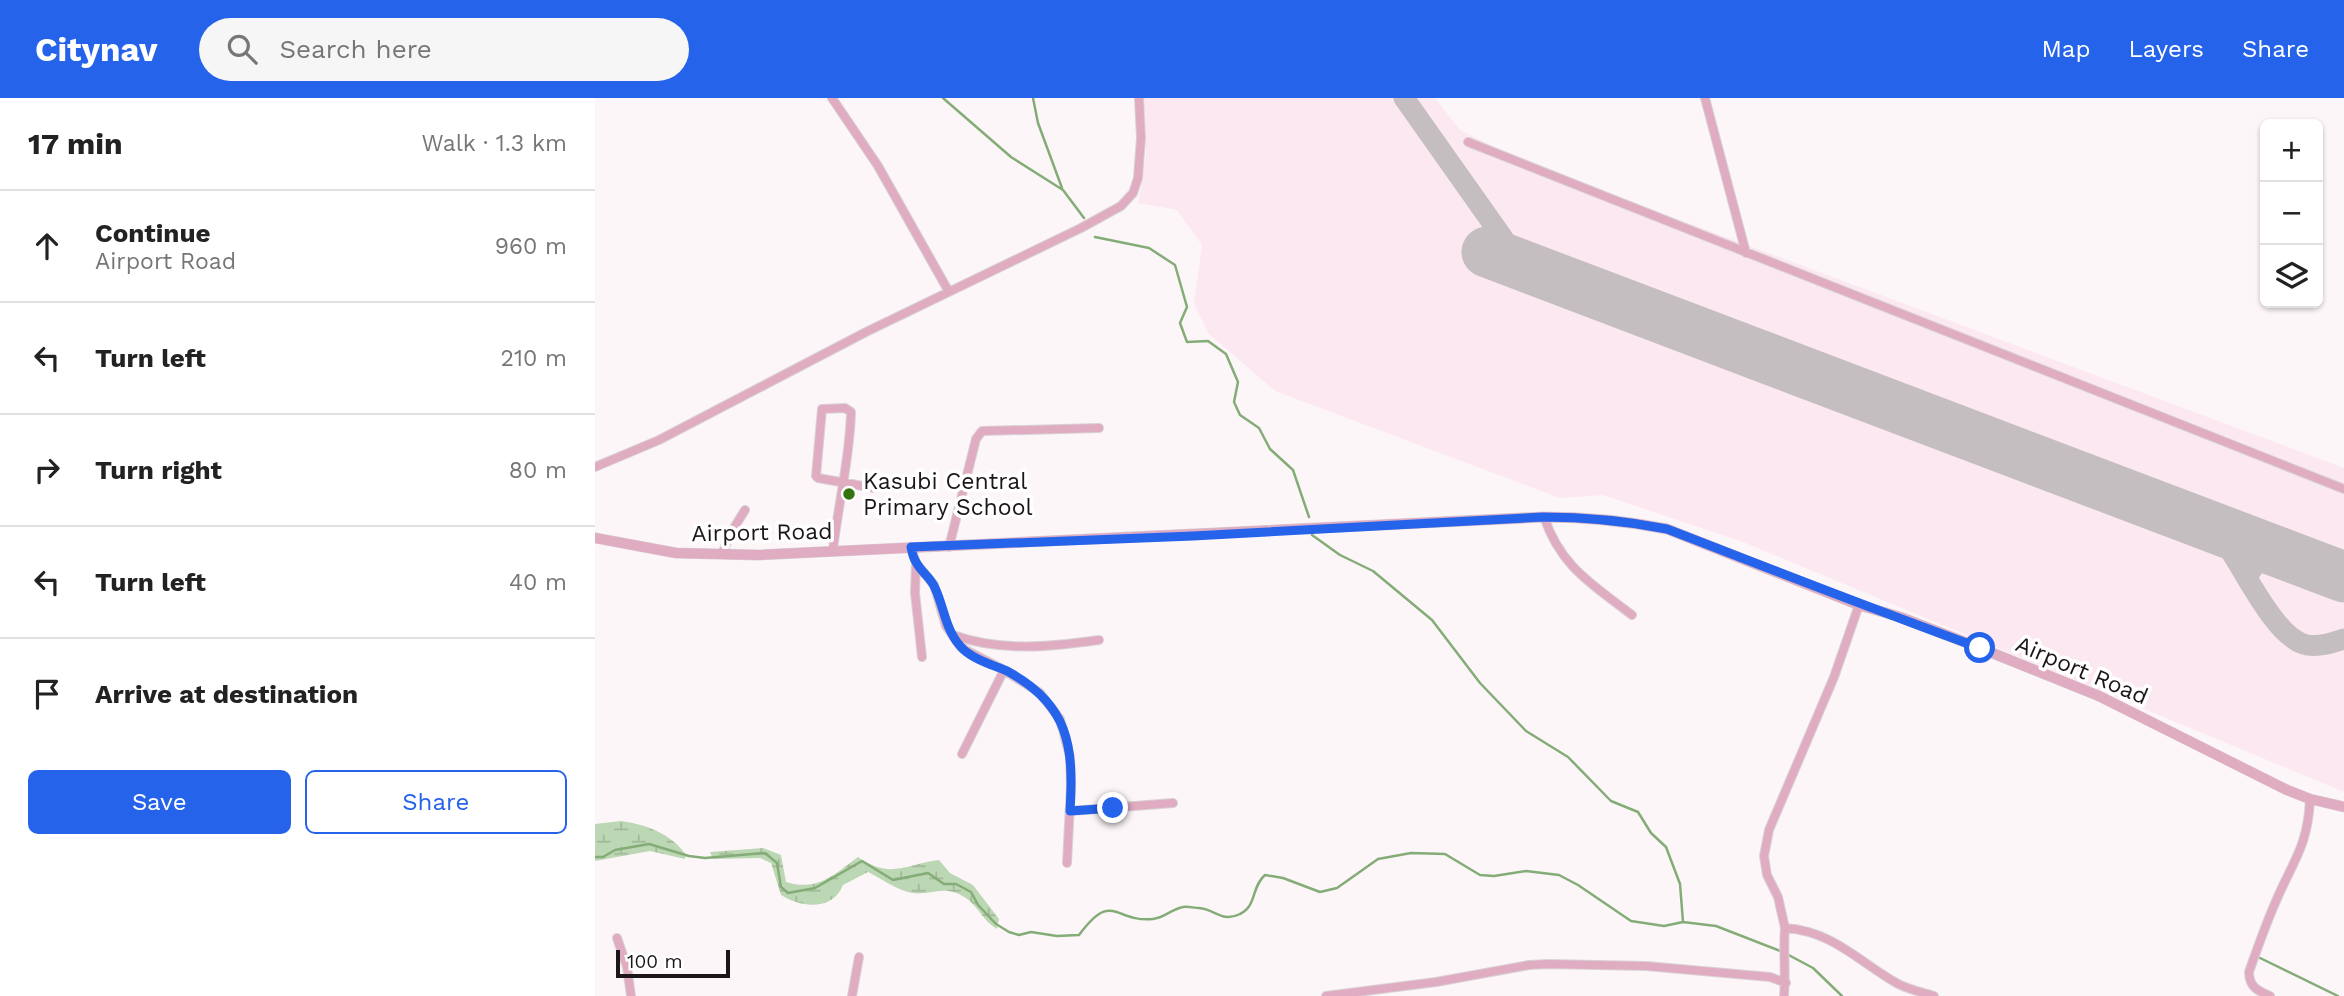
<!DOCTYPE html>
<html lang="en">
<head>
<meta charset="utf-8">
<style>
	body { margin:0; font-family:"Work Sans",sans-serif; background:#f6f6f6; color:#222 }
	.controls { position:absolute; right:21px; top:21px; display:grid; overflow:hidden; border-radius:10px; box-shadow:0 2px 5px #0004 }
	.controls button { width:63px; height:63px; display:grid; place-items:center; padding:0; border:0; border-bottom:2px solid #e0e0e0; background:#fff; color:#222; font:35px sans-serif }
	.scale { position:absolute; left:21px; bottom:18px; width:114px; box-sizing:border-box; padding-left:7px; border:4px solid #1c1619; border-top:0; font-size:19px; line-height:24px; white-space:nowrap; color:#1c1619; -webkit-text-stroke:5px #fff; paint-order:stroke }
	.stop { position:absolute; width:21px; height:21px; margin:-16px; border:5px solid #2563eb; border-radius:50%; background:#fff }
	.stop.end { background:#2563eb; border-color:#fff; box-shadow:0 2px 7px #0008 }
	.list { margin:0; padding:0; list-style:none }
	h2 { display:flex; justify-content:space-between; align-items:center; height:91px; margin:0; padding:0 28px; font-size:30px }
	h2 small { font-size:23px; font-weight:400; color:#767676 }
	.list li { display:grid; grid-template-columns:46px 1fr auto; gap:21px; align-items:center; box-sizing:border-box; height:112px; padding:0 28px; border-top:2px solid #e0e0e0 }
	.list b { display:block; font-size:26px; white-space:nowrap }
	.list p { margin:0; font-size:23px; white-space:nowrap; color:#767676 }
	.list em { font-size:23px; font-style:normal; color:#767676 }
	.actions { display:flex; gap:14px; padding:21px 28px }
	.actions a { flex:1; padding:16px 0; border:2px solid #2563eb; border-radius:10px; text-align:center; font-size:24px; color:#2563eb }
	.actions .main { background:#2563eb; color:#fff }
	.icon { flex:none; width:38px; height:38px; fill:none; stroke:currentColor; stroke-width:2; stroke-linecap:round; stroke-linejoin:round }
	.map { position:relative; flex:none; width:1749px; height:898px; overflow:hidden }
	header { display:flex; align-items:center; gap:42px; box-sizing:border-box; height:98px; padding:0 35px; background:#2563eb; color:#fff }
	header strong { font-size:33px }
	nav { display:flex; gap:38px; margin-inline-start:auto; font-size:24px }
	.search { width:490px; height:63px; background:#f6f6f6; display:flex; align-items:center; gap:18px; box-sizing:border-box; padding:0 24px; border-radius:38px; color:#767676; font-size:26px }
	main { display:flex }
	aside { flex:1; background:#fff }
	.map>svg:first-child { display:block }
	.built { fill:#fce8f0 }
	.wetland { fill:url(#wetland-marsh) }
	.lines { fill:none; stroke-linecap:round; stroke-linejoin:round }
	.stream { stroke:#84ac77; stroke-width:2.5 }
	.taxiway { stroke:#c4bec0; stroke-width:21 }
	.runway { stroke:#c4bec0; stroke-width:51 }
	.minor-casing { stroke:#d9d2d5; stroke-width:10 }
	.tertiary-casing { stroke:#d9d2d5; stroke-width:11 }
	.minor { stroke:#dfacc2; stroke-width:8 }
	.tertiary { stroke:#dfacc2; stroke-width:10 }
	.route { stroke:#2563eb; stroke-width:9 }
	.poi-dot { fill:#337411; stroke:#fff; stroke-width:2.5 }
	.labels { text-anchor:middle; stroke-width:7; stroke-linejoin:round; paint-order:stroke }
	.poi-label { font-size:23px; fill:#1c1619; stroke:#fff; text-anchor:start }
	.street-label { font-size:23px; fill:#1c1619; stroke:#fff }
</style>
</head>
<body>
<header>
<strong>Citynav</strong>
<div class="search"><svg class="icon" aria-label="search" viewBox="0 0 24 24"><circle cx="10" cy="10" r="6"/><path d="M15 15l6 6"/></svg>Search here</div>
<nav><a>Map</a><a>Layers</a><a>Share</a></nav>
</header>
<main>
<aside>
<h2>17 min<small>Walk · 1.3 km</small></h2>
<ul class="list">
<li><svg class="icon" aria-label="ahead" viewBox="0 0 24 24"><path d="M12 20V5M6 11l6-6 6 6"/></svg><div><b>Continue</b><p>Airport Road</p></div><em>960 m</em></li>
<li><svg class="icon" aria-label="left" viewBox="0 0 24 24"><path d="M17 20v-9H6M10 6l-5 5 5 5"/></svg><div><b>Turn left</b></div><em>210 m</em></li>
<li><svg class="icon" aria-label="right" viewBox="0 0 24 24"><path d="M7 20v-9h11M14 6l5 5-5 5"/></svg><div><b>Turn right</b></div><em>80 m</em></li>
<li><svg class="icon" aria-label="left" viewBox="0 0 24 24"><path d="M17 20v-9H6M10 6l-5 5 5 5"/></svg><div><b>Turn left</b></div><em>40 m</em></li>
<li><svg class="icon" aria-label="arrive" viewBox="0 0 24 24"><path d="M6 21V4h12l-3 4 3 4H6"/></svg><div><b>Arrive at destination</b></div></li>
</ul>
<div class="actions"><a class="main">Save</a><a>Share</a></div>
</aside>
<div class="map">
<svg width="1749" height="898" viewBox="0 0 1749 898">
	<defs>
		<pattern id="wetland-marsh" width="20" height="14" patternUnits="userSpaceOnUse" patternTransform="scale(1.75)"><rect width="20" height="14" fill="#bcd7b3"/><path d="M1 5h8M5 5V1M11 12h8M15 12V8" fill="none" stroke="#a1b899"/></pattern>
	</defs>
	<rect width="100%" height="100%" fill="#fdf6f9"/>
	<!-- built -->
	<path class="built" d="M 549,0 L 840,0 L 865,32 L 927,63 L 1749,370 L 1749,694 L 1148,444 L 1008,397 L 965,400 L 680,293 L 614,236 L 599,206 L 607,147 L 582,112 L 543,105 L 551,57 Z"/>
	<!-- wetland -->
	<path class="wetland" d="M 26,723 C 50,726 77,736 91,757 L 90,761 L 55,753 L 0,763 L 0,726 Z
		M 168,750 L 186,757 L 191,784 C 222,794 240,776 263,759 C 296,782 310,766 344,762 L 355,775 L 378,787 L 404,821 L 402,831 C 387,822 384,809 371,800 C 347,784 334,800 313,794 C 301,791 285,780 273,774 L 248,787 C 238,813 206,810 186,797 L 176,765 L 165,760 L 118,761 L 115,754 Z"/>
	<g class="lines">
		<!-- stream -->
		<path class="stream" d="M 348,0 L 416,59 L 468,92 L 489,120
			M 438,0 L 443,25 L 467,90
			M 500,139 L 554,150 L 580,167 L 592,209 L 585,225 L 592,244 L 613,243 L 631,256 L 643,284 L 639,304 L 645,317 L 664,330 L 675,351 L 698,372 L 714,419
			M 717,437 L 745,457 L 778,473 L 837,522 L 885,585 L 931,633 L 973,659 L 1016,703 L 1043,714 L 1056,735 L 1071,749 L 1085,786 L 1088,824
			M 0,759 L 8,759 L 20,752 L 54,746 L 94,758 L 110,760 L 170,755 L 182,765 L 186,789 L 193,795 L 220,790 L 267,763 L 298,782 L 333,775 L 349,786 L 361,786 L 376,794 L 383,807 L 401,826 L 414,834 L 424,837 L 436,834 L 462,838 L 484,837 C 518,791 519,825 558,821 C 569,820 577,811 588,809 C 593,808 599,810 604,810 C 620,811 627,825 645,816 C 662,808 656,789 670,777 L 688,780 L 725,794 L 742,790 L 783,761 L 816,755 L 850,756 L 885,777 L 899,778 L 931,773 L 964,777 L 983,787 L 1036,823 L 1069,828 L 1088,824 L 1121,828 L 1188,854 L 1218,870 L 1247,898
			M 1663,859 L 1743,898"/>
		<!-- taxiway -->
		<path class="taxiway" d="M 809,0 L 927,167
			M 1607,425 C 1617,433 1626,441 1634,451 C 1651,475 1682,542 1712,547 C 1725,549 1737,545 1749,541
			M 1652,479 C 1661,462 1672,456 1691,457"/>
		<!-- runway -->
		<path class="runway" d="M 892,154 L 1749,479"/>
		<!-- minor casing -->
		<g class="minor-casing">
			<path id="minor" d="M 237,0 L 283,68 L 354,194
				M 1110,0 L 1151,155
				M 873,44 L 1749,391
				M 0,369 L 64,342 L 271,234 L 486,130 L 526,108 L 538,95 L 543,80 L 546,40 L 544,0
				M 949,419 C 966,469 997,486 1037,517
				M 316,449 L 321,465 L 339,487 L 351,528 L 367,550 L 409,572 L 445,595 L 465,621 L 475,659 L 476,687 L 472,765
				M 354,449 L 381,341 L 387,333 L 504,330
				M 238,452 C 243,407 255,360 256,314 L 250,310 L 227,311 L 221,378 L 223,380 L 279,390
				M 127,456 L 137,433 L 150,412
				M 321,465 L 320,495 L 327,559
				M 358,537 C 406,554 454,549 504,542
				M 367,656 L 409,572
				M 475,713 L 578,705
				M 1190,830 L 1183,799 L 1172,777 L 1169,758 L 1174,732 L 1239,579 L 1264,507
				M 22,840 L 32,869 L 36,898
				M 257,898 L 264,859
				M 731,898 L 841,884 L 934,867 L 953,866 L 1051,868 L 1175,879 L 1191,885
				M 1189,898 C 1191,875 1188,853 1190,830 C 1236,833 1261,861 1298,883 C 1310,891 1326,894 1339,898
				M 1675,898 C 1663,893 1654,889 1654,874 C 1662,851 1671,826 1681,803 C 1698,763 1713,748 1715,701"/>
		</g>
		<!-- tertiary casing -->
		<g class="tertiary-casing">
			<path id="tertiary" d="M 0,440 L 81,455 L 163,457 L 949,419 C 990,419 1031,423 1072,431 L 1264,507 L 1305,519 L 1385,550 L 1504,598 L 1692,692 L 1715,701 L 1749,709"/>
		</g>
		<!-- minor -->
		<use href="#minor" class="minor"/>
		<!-- tertiary -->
		<use href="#tertiary" class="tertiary"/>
	</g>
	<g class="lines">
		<!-- route -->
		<path class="route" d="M 518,710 L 475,713 C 479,648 474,606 412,573 C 398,567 380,562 369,552 C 350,534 350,511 340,490 C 336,480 326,474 321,464 C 318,460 317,454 316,449 L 598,438 L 948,419 C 990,419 1031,423 1072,431 C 1176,471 1280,512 1385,550"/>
	</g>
	<!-- markers -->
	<circle class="poi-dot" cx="254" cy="396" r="7"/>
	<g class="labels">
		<!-- poi labels -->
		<g class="poi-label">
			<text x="268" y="391">Kasubi Central<tspan x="268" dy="26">Primary School</tspan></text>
		</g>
		<!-- street labels -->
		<g class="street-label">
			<text transform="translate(167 434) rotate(-1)" y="8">Airport Road</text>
			<text transform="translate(1487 572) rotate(23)" y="8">Airport Road</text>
		</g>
	</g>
</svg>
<div class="controls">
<button>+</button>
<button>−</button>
<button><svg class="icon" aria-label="layers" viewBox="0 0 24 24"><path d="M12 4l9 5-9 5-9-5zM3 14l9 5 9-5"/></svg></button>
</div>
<div class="scale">100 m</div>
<div class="stop" style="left:1385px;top:550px"></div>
<div class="stop end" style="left:518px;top:710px"></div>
</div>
</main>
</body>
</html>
